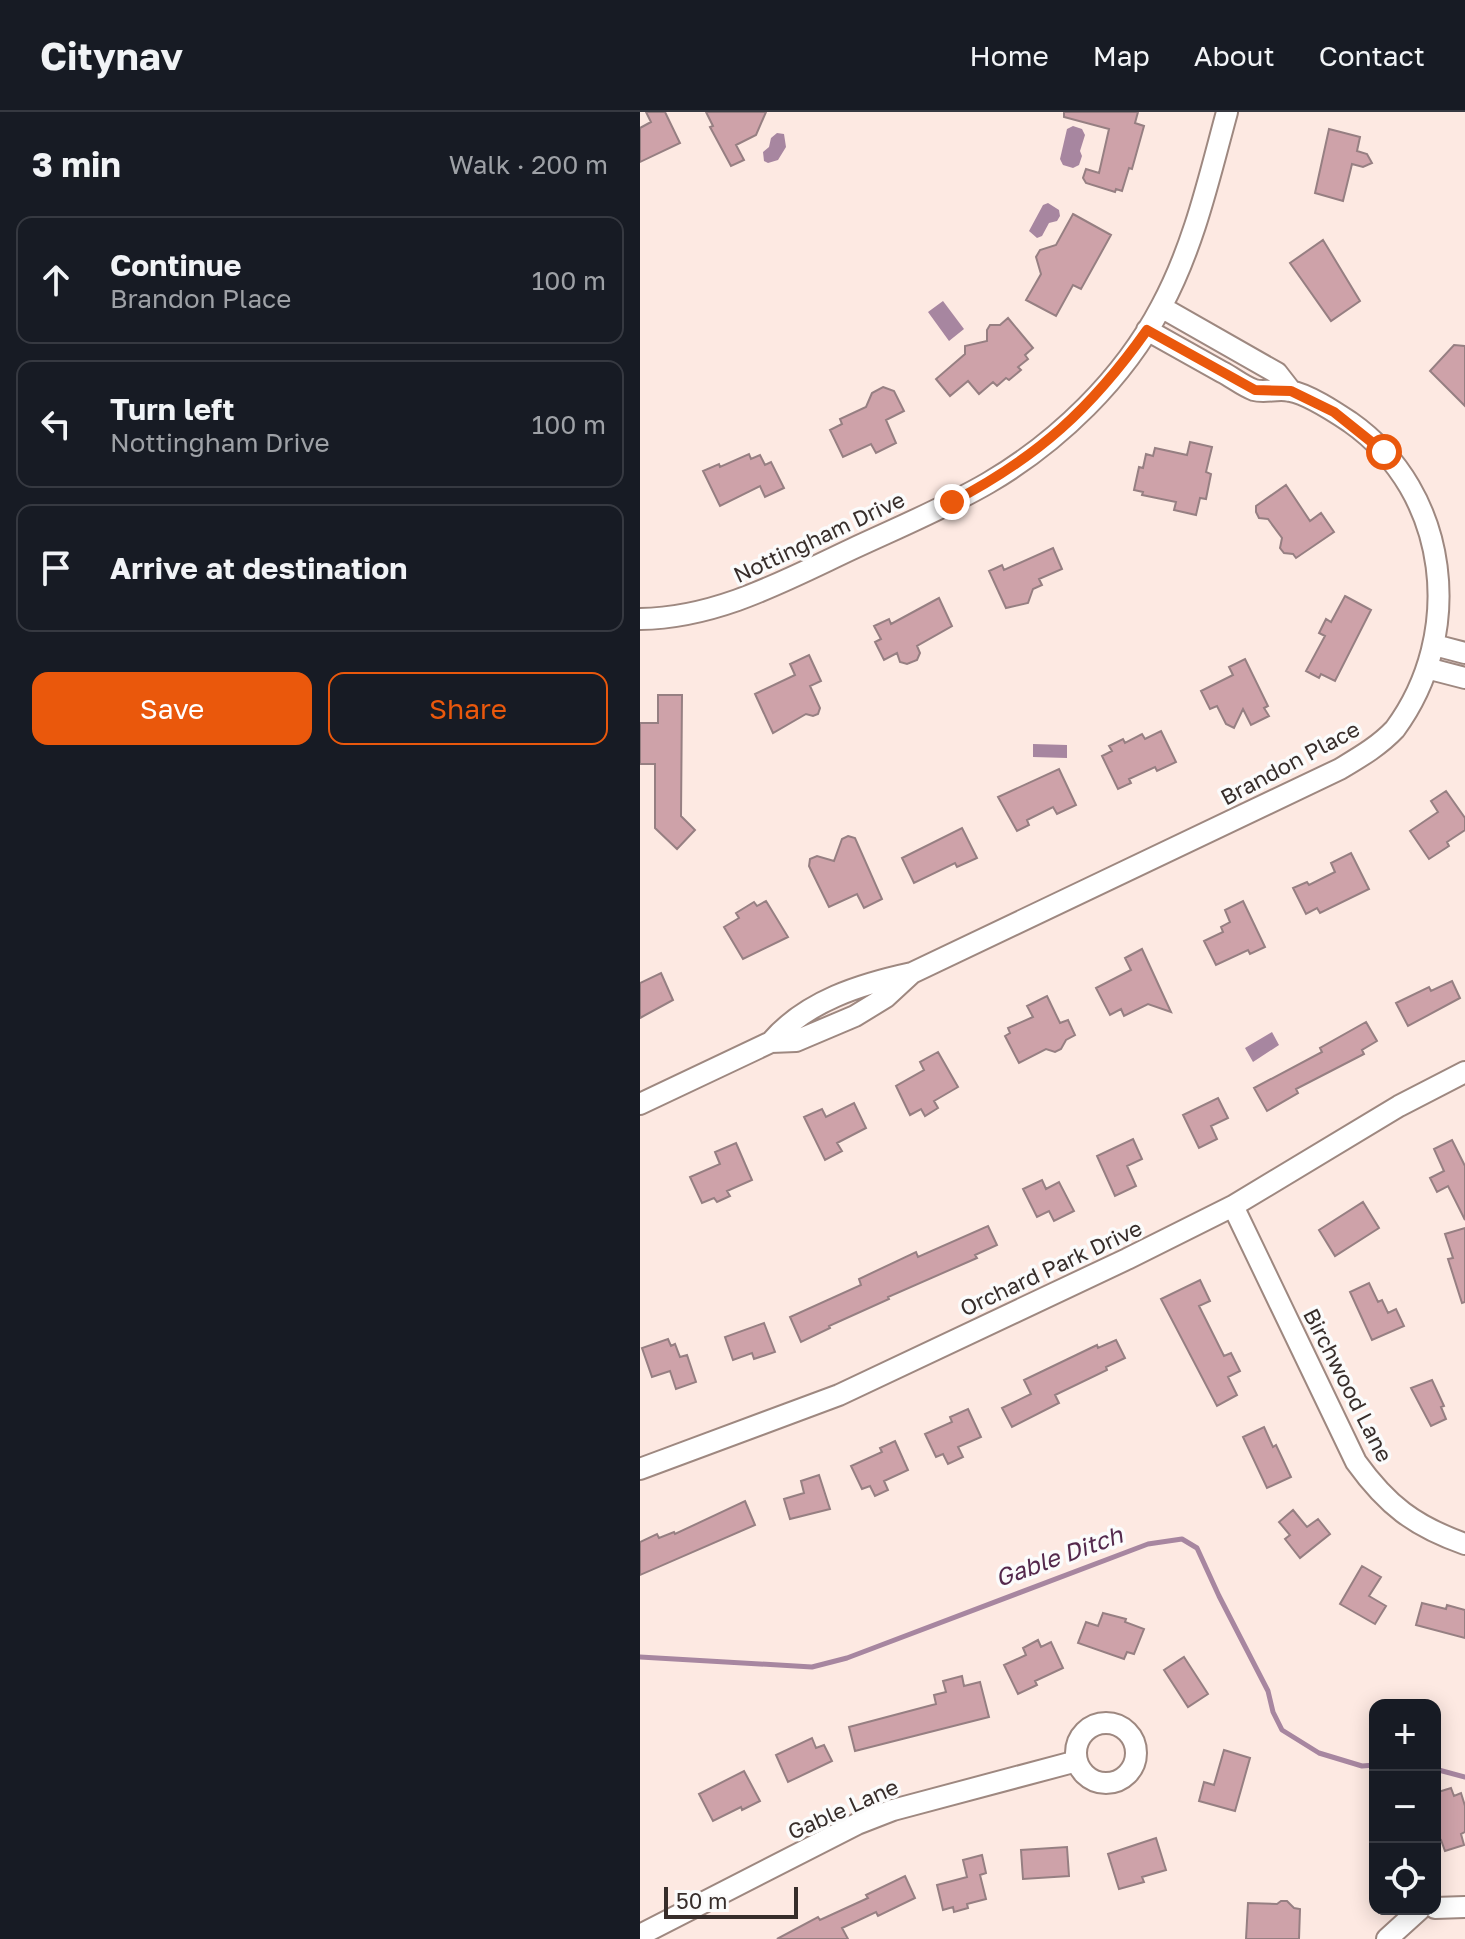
<!DOCTYPE html>
<html lang="en">
<head>
<meta charset="utf-8">
<style>
	body { margin:0; font-family:"Golos Text",sans-serif; background:#20242c; color:#f1f3f6 }
	.controls { position:absolute; right:24px; bottom:24px; display:grid; overflow:hidden; border-radius:16px; box-shadow:0 4px 20px #0003 }
	.controls button { width:72px; height:72px; display:grid; place-items:center; padding:0; border:0; border-bottom:2px solid #363941; background:#171b24; color:#f1f3f6; font:40px sans-serif }
	.scale { position:absolute; left:24px; bottom:20px; width:134px; box-sizing:border-box; padding-left:8px; border:4px solid #372d2a; border-top:0; font-size:22px; line-height:28px; white-space:nowrap; color:#372d2a; -webkit-text-stroke:6px #fbfbfb; paint-order:stroke }
	.stop { position:absolute; width:24px; height:24px; margin:-18px; border:6px solid #ea580c; border-radius:50%; background:#fff }
	.stop.end { background:#ea580c; border-color:#fff; box-shadow:0 2px 8px #0008 }
	.list { margin:0; padding:0; list-style:none }
	h2 { display:flex; justify-content:space-between; align-items:center; height:104px; margin:0; padding:0 32px; font-size:34px }
	h2 small { font-size:26px; font-weight:400; color:#9ea1a6 }
	.list li { display:grid; grid-template-columns:52px 1fr auto; gap:24px; align-items:center; box-sizing:border-box; height:128px; margin:0 16px 16px; padding:0 16px; border:2px solid #363941; border-radius:16px }
	.list b { display:block; font-size:30px; white-space:nowrap }
	.list p { margin:0; font-size:26px; white-space:nowrap; color:#9ea1a6 }
	.list em { font-size:26px; font-style:normal; color:#9ea1a6 }
	.actions { display:flex; gap:16px; padding:24px 32px }
	.actions a { flex:1; padding:18px 0; border:2px solid #ea580c; border-radius:16px; text-align:center; font-size:28px; color:#ea580c }
	.actions .main { background:#ea580c; color:#fff }
	.icon { flex:none; width:44px; height:44px; fill:none; stroke:currentColor; stroke-width:2; stroke-linecap:round; stroke-linejoin:round }
	.map { position:relative; flex:none; width:825px; height:1827px; overflow:hidden }
	header { display:flex; align-items:center; gap:48px; box-sizing:border-box; height:112px; padding:0 40px; background:#171b24; border-bottom:2px solid #363941 }
	header strong { font-size:38px }
	nav { display:flex; gap:44px; margin-inline-start:auto; font-size:28px }
	main { display:flex }
	aside { flex:1; background:#171b24 }
	.map>svg:first-child { display:block }
	.water { fill:#a786a0 }
	.lines { fill:none; stroke-linecap:round; stroke-linejoin:round }
	.stream { stroke:#a786a0; stroke-width:5 }
	.building { fill:#cea2a9; stroke:#967f82; stroke-width:2 }
	.minor-casing { stroke:#9e8880; stroke-width:24 }
	.minor { stroke:#fff; stroke-width:20 }
	.route { stroke:#ea580c; stroke-width:10 }
	.labels { text-anchor:middle; stroke-width:7; stroke-linejoin:round; paint-order:stroke }
	.street-label { font-size:22px; fill:#372d2a; stroke:#fbfbfb }
	.water-label { font-size:24px; font-style:italic; fill:#54284c; stroke:#fbfbfb }
</style>
</head>
<body>
<header>
<strong>Citynav</strong>
<nav><a>Home</a><a>Map</a><a>About</a><a>Contact</a></nav>
</header>
<main>
<aside>
<h2>3 min<small>Walk · 200 m</small></h2>
<ul class="list">
<li><svg class="icon" aria-label="ahead" viewBox="0 0 24 24"><path d="M12 20V5M6 11l6-6 6 6"/></svg><div><b>Continue</b><p>Brandon Place</p></div><em>100 m</em></li>
<li><svg class="icon" aria-label="left" viewBox="0 0 24 24"><path d="M17 20v-9H6M10 6l-5 5 5 5"/></svg><div><b>Turn left</b><p>Nottingham Drive</p></div><em>100 m</em></li>
<li><svg class="icon" aria-label="arrive" viewBox="0 0 24 24"><path d="M6 21V4h12l-3 4 3 4H6"/></svg><div><b>Arrive at destination</b></div></li>
</ul>
<div class="actions"><a class="main">Save</a><a>Share</a></div>
</aside>
<div class="map">
<svg width="825" height="1827" viewBox="0 0 825 1827">
	<rect width="100%" height="100%" fill="#fde9e2"/>
	<!-- water -->
	<path class="water" d="M 433,14 L 442,17 L 445,23 L 440,39 L 442,44 L 439,53 L 433,56 L 423,53 L 420,47 L 427,17 Z
		M 137,21 L 144,22 L 146,35 L 138,48 L 128,51 L 124,49 L 123,40 L 129,35 L 131,26 Z
		M 408,91 L 419,98 L 420,104 L 417,109 L 409,111 L 402,124 L 397,126 L 389,119 L 403,93 Z
		M 303,189 L 324,217 L 309,229 L 288,200 Z
		M 393,632 L 427,633 L 427,646 L 393,645 Z
		M 632,920 L 639,933 L 613,950 L 605,936 Z"/>
	<g class="lines">
		<!-- stream -->
		<path class="stream" d="M 0,1545 L 172,1555 L 207,1546 L 508,1432 L 542,1427 L 557,1436 L 579,1484 L 628,1579 L 633,1600 L 642,1618 L 679,1641 L 722,1654 L 735,1653
			M 795,1657 L 825,1665"/>
	</g>
	<!-- building -->
	<path class="building" d="M 6,0 L 25,0 L 40,31 L 0,50 L 0,16 L 11,10 Z
		M 66,0 L 126,0 L 116,23 L 96,33 L 104,48 L 91,54 L 70,15 L 73,14 Z
		M 424,0 L 498,0 L 495,11 L 504,14 L 492,57 L 489,56 L 482,79 L 476,77 L 475,80 L 446,71 L 443,66 L 446,57 L 459,61 L 469,17 L 424,5 Z
		M 689,17 L 720,25 L 717,39 L 727,42 L 732,51 L 723,55 L 712,52 L 703,89 L 675,81 Z
		M 433,102 L 471,123 L 441,177 L 433,173 L 416,204 L 386,188 L 401,162 L 396,145 L 400,138 L 416,133 Z
		M 683,128 L 720,189 L 691,209 L 650,151 Z
		M 368,206 L 393,236 L 385,243 L 388,247 L 378,255 L 381,258 L 369,268 L 366,266 L 357,274 L 353,270 L 339,282 L 328,269 L 310,284 L 296,267 L 325,242 L 325,234 L 347,229 L 347,218 L 350,213 L 360,213 Z
		M 814,233 L 825,234 L 825,294 L 790,259 Z
		M 243,275 L 254,279 L 264,299 L 246,308 L 256,331 L 236,341 L 231,332 L 203,345 L 190,318 L 202,312 L 200,307 L 226,295 L 232,281 Z
		M 550,330 L 572,335 L 566,360 L 571,362 L 566,387 L 560,386 L 556,403 L 534,398 L 536,390 L 502,383 L 503,380 L 494,378 L 499,355 L 503,356 L 506,342 L 513,344 L 515,336 L 547,343 Z
		M 109,342 L 111,347 L 120,343 L 125,353 L 131,350 L 144,376 L 125,385 L 120,374 L 80,394 L 63,359 L 79,352 L 80,355 Z
		M 646,373 L 670,409 L 681,401 L 694,420 L 656,446 L 653,442 L 644,441 L 640,436 L 642,426 L 628,407 L 619,406 L 616,400 L 616,394 Z
		M 413,436 L 422,457 L 399,467 L 402,473 L 393,477 L 388,491 L 366,496 L 349,459 L 362,453 L 364,458 Z
		M 705,484 L 731,498 L 695,569 L 681,562 L 679,566 L 666,559 L 685,524 L 679,521 L 686,507 L 691,510 Z
		M 299,486 L 312,514 L 277,534 L 280,541 L 277,548 L 267,552 L 260,550 L 257,541 L 244,548 L 235,530 L 241,527 L 234,514 L 249,507 L 251,512 Z
		M 169,543 L 181,569 L 170,574 L 180,596 L 178,602 L 173,604 L 166,602 L 133,621 L 115,582 L 155,563 L 150,552 Z
		M 605,547 L 628,594 L 624,596 L 629,604 L 611,613 L 603,597 L 594,616 L 586,612 L 577,594 L 570,597 L 561,579 L 593,563 L 589,555 Z
		M 18,583 L 42,583 L 41,704 L 55,718 L 37,737 L 15,716 L 15,652 L 0,652 L 0,611 L 18,611 Z
		M 521,619 L 536,650 L 517,659 L 515,655 L 489,667 L 491,671 L 478,677 L 462,644 L 472,639 L 469,634 L 483,627 L 485,631 L 502,622 L 505,627 Z
		M 419,657 L 436,693 L 417,702 L 413,695 L 387,708 L 389,713 L 377,719 L 358,685 Z
		M 806,679 L 825,706 L 825,718 L 807,730 L 809,734 L 789,747 L 770,719 L 798,700 L 791,689 Z
		M 322,716 L 337,746 L 317,755 L 315,751 L 274,771 L 262,746 Z
		M 208,724 L 215,726 L 242,787 L 224,796 L 217,782 L 189,795 L 169,754 L 170,747 L 177,744 L 194,749 L 202,727 Z
		M 711,741 L 729,777 L 680,801 L 677,796 L 666,802 L 653,776 L 667,770 L 669,773 L 695,760 L 691,751 Z
		M 126,789 L 148,825 L 103,847 L 84,815 L 99,806 L 96,801 L 114,790 L 117,794 Z
		M 603,789 L 625,835 L 610,842 L 608,838 L 576,853 L 564,829 L 583,820 L 581,815 L 590,810 L 585,798 Z
		M 502,837 L 531,900 L 508,892 L 484,904 L 481,897 L 470,903 L 456,876 L 491,858 L 485,846 Z
		M 21,861 L 33,888 L 0,906 L 0,871 Z
		M 812,869 L 820,886 L 768,914 L 756,891 L 789,875 L 791,879 Z
		M 407,884 L 420,911 L 428,908 L 435,923 L 426,928 L 421,937 L 415,940 L 406,937 L 379,951 L 365,924 L 370,921 L 368,916 L 393,905 L 387,894 Z
		M 726,910 L 737,929 L 722,938 L 724,942 L 656,977 L 658,981 L 627,999 L 614,976 L 682,940 L 680,936 Z
		M 298,940 L 318,975 L 294,989 L 298,996 L 285,1004 L 281,997 L 270,1003 L 256,974 L 284,958 L 280,950 Z
		M 578,986 L 588,1006 L 571,1014 L 577,1027 L 559,1036 L 543,1003 Z
		M 214,991 L 226,1016 L 197,1031 L 202,1039 L 185,1048 L 164,1005 L 182,997 L 186,1005 Z
		M 493,1027 L 502,1047 L 487,1054 L 496,1074 L 475,1084 L 457,1044 Z
		M 812,1028 L 825,1054 L 825,1108 L 808,1074 L 797,1080 L 790,1066 L 804,1059 L 794,1037 Z
		M 96,1031 L 112,1068 L 87,1079 L 90,1084 L 77,1090 L 74,1086 L 62,1091 L 50,1065 L 80,1052 L 75,1040 Z
		M 402,1068 L 406,1077 L 419,1070 L 434,1099 L 414,1109 L 409,1099 L 397,1105 L 383,1077 Z
		M 723,1090 L 739,1116 L 695,1144 L 679,1118 Z
		M 348,1114 L 357,1133 L 335,1143 L 337,1146 L 248,1185 L 249,1187 L 189,1214 L 190,1216 L 161,1230 L 150,1205 L 221,1173 L 219,1167 L 276,1140 L 278,1145 Z
		M 825,1116 L 825,1190 L 822,1191 L 808,1147 L 813,1146 L 805,1122 Z
		M 560,1168 L 570,1189 L 559,1194 L 584,1244 L 591,1241 L 600,1259 L 588,1265 L 597,1283 L 577,1294 L 521,1187 Z
		M 729,1171 L 738,1190 L 742,1188 L 748,1201 L 756,1197 L 764,1214 L 732,1228 L 710,1180 Z
		M 124,1211 L 135,1240 L 114,1247 L 112,1241 L 93,1248 L 85,1225 Z
		M 28,1227 L 31,1234 L 35,1232 L 40,1245 L 47,1243 L 56,1270 L 36,1277 L 30,1259 L 12,1265 L 2,1236 Z
		M 476,1228 L 485,1246 L 466,1255 L 467,1258 L 415,1283 L 419,1291 L 372,1315 L 362,1296 L 391,1282 L 384,1268 L 457,1233 L 458,1236 Z
		M 792,1268 L 804,1294 L 801,1295 L 806,1307 L 791,1314 L 771,1276 Z
		M 328,1297 L 341,1325 L 318,1335 L 323,1345 L 308,1352 L 303,1342 L 296,1345 L 285,1322 L 312,1310 L 310,1305 Z
		M 624,1315 L 633,1335 L 636,1333 L 651,1365 L 627,1376 L 603,1325 Z
		M 255,1329 L 268,1358 L 244,1369 L 248,1378 L 235,1384 L 230,1374 L 222,1377 L 211,1354 L 242,1340 L 240,1336 Z
		M 179,1363 L 190,1397 L 150,1407 L 144,1387 L 164,1381 L 161,1369 Z
		M 105,1389 L 115,1413 L 0,1463 L 0,1430 L 17,1422 L 19,1426 L 34,1420 L 35,1422 Z
		M 653,1398 L 667,1415 L 678,1407 L 690,1422 L 660,1446 L 645,1427 L 650,1423 L 639,1410 Z
		M 722,1454 L 741,1465 L 729,1484 L 746,1494 L 735,1512 L 700,1492 Z
		M 782,1491 L 806,1497 L 807,1493 L 825,1498 L 825,1526 L 776,1513 Z
		M 463,1501 L 486,1507 L 485,1510 L 504,1517 L 494,1542 L 487,1540 L 484,1547 L 438,1531 L 446,1510 L 458,1514 Z
		M 398,1528 L 401,1535 L 411,1530 L 423,1556 L 395,1569 L 397,1573 L 378,1582 L 364,1553 L 386,1543 L 383,1536 Z
		M 544,1545 L 568,1582 L 548,1595 L 524,1558 Z
		M 322,1564 L 324,1574 L 340,1570 L 349,1605 L 215,1639 L 209,1615 L 296,1592 L 294,1583 L 306,1580 L 303,1569 Z
		M 172,1626 L 176,1636 L 184,1633 L 192,1649 L 148,1670 L 136,1643 Z
		M 584,1638 L 610,1646 L 595,1699 L 559,1689 L 564,1670 L 574,1673 Z
		M 104,1659 L 120,1689 L 102,1698 L 101,1695 L 73,1709 L 59,1682 Z
		M 811,1676 L 814,1684 L 821,1681 L 825,1694 L 825,1720 L 821,1722 L 824,1733 L 805,1739 L 801,1728 L 795,1730 L 795,1681 Z
		M 516,1726 L 526,1758 L 502,1765 L 504,1770 L 479,1777 L 468,1742 Z
		M 427,1735 L 429,1764 L 383,1767 L 381,1738 Z
		M 342,1743 L 346,1761 L 340,1763 L 346,1787 L 327,1792 L 328,1796 L 314,1800 L 313,1795 L 303,1798 L 297,1773 L 327,1765 L 323,1748 Z
		M 265,1764 L 275,1786 L 238,1804 L 236,1800 L 202,1816 L 208,1827 L 137,1827 L 178,1805 L 180,1808 L 228,1786 L 226,1783 Z
		M 641,1789 L 647,1789 L 654,1796 L 660,1797 L 659,1827 L 606,1827 L 608,1791 L 637,1792 Z"/>
	<g class="lines">
		<!-- minor casing -->
		<g class="minor-casing">
			<path id="minor" d="M 521,195 L 637,261 L 651,279
				M 0,507 C 77,506 144,469 212,437 C 257,416 305,396 348,371 C 418,330 483,267 521,195 C 554,134 569,66 587,0
				M 802,535 L 825,541
				M 794,558 L 825,566
				M 131,930 C 166,889 221,872 272,861 L 700,657 C 720,645 739,634 755,617 C 825,522 811,381 710,310 C 695,300 668,282 650,279 C 639,276 625,281 614,278 C 603,274 592,265 582,260 C 557,246 532,232 507,218
				M 0,992 L 131,930 L 156,929 L 215,904 L 246,885 L 272,861
				M 593,1094 L 716,1350 C 747,1393 774,1414 825,1432
				M 0,1357 L 199,1283 L 487,1147 L 593,1094 L 759,994 L 825,960
				M436 1641a30 30 0 1 1 60 0a30 30 0 1 1-60 0Z
				M 795,1796 L 825,1795
				M 0,1823 L 217,1712 L 253,1698 L 437,1649
				M 747,1827 L 780,1797"/>
		</g>
		<!-- minor -->
		<use href="#minor" class="minor"/>
	</g>
	<g class="lines">
		<!-- route -->
		<path class="route" d="M 312,390 C 398,345 451,297 507,218 L 615,278 L 651,279 L 694,300 L 744,340"/>
	</g>
	<g class="labels">
		<!-- street labels -->
		<g class="street-label">
			<text transform="translate(179 425) rotate(-25)" y="8">Nottingham Drive</text>
			<text transform="translate(650 651) rotate(-28)" y="8">Brandon Place</text>
			<text transform="translate(411 1156) rotate(-25)" y="8">Orchard Park Drive</text>
			<text transform="translate(708 1273) rotate(63)" y="8">Birchwood Lane</text>
			<text transform="translate(203 1697) rotate(-24)" y="8">Gable Lane</text>
		</g>
		<!-- water labels -->
		<g class="water-label">
			<text transform="translate(419 1445) rotate(-20)" y="8">Gable Ditch</text>
		</g>
	</g>
</svg>
<div class="controls">
<button>+</button>
<button>−</button>
<button><svg class="icon" aria-label="locate" viewBox="0 0 24 24"><circle cx="12" cy="12" r="6"/><path d="M12 2v4M12 18v4M2 12h4M18 12h4"/></svg></button>
</div>
<div class="scale">50 m</div>
<div class="stop" style="left:744px;top:340px"></div>
<div class="stop end" style="left:312px;top:390px"></div>
</div>
</main>
</body>
</html>
